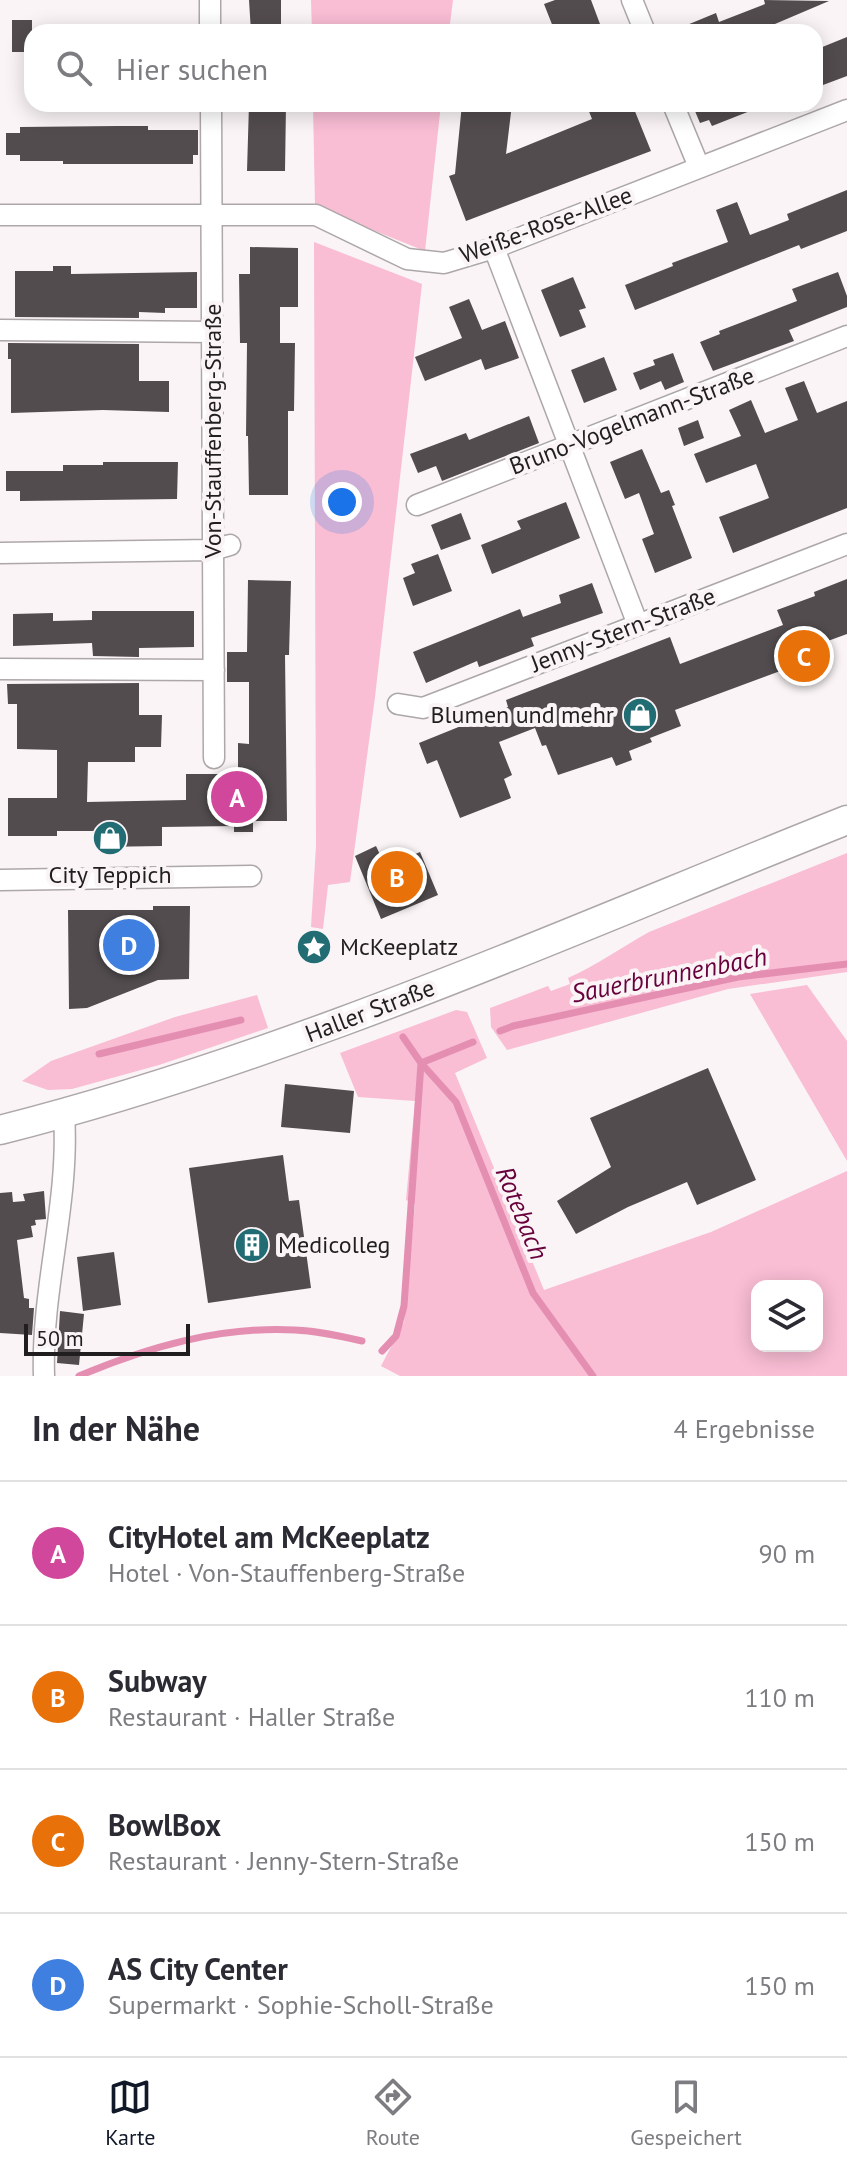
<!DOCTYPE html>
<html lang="de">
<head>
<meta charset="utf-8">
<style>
	body { margin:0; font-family:"PT Sans",sans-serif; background:#f2f2f3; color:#2b2b33 }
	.controls { position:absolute; right:24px; bottom:24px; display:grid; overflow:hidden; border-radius:16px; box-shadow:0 4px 20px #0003 }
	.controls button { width:72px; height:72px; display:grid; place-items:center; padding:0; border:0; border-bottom:2px solid #e1e1e2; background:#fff; color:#2b2b33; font:40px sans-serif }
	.scale { position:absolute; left:24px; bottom:20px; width:166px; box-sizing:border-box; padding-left:8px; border:4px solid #201e1f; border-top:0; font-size:22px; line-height:28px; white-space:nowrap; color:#201e1f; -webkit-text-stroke:6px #faf4f6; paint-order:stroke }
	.you { position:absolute; left:342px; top:502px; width:28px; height:28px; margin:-20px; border:6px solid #fff; border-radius:50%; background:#1a73e8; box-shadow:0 0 0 12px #1a73e833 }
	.badge { display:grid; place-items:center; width:52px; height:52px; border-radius:50%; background:#111827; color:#fff; font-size:26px; font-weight:700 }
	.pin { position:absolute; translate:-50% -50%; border:4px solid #fff; box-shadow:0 2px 8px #0006 }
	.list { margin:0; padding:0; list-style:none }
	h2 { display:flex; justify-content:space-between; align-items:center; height:104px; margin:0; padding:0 32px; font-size:34px }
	h2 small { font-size:26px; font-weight:400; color:#7c7c81 }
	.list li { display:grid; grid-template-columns:52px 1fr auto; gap:24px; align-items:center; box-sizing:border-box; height:144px; padding:0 32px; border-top:2px solid #e1e1e2 }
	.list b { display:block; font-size:30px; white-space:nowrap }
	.list p { margin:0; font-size:26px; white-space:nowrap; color:#7c7c81 }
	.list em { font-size:26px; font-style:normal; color:#7c7c81 }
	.icon { flex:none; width:44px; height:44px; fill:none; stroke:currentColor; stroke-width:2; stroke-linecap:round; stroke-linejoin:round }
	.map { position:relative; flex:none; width:847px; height:1376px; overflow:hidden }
	.search { position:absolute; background:#fff; box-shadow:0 4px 20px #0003; left:24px; right:24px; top:24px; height:88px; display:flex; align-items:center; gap:20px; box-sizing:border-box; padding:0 28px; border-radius:24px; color:#7c7c81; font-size:30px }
	.sheet { height:680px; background:#fff }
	nav { display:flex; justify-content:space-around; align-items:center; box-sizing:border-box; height:112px; border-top:2px solid #e1e1e2; background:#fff; font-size:22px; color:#7c7c81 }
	nav a { display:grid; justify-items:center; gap:4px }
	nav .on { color:#111827 }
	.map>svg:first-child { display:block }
	.green { fill:#f9bdd4; fill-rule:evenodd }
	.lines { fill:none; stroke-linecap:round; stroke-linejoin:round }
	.stream { stroke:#e48fb2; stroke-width:7 }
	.building { fill:#524c4e }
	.street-casing { stroke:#ada7a9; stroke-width:23 }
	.secondary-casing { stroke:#ada7a9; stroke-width:31 }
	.street { stroke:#fff; stroke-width:20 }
	.secondary { stroke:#fff; stroke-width:28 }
	.labels { text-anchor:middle; stroke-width:8; stroke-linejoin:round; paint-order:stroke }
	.street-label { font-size:24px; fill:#201e1f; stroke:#faf4f6 }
	.poi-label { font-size:24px; fill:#201e1f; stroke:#faf4f6; text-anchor:start }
	.water-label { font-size:26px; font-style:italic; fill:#67003b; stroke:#faf4f6 }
</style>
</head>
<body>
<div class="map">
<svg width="847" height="1376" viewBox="0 0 847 1376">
	<rect width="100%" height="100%" fill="#faf4f6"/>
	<!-- green -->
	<path class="green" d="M 311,0 L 453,0 L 449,32 L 312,32 Z
		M 313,104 L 441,104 L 425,251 L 315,207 Z
		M 314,242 L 422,284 L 375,697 L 350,882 L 328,885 L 323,929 L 311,927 L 316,846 Z
		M 847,853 L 847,972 L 728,989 L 507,1050 L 491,1027 L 490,1008 L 548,986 L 551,991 L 570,984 L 568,978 C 597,965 622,947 649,932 Z
		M 807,985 L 847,1041 L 847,1161 L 750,994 Z
		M 257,995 L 268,1028 L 159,1065 L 72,1089 L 48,1090 L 22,1081 L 51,1061 L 175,1017 Z
		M 456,1010 L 467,1012 L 487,1058 L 455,1073 L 544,1290 L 711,1232 L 847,1171 L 847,1376 L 400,1376 L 381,1366 L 404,1322 L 415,1204 L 406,1200 L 415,1101 L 358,1097 L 340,1053 ZM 757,1286 L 817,1286 L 817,1346 L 757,1346 Z"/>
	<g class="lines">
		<!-- stream -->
		<path class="stream" d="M 500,1031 L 513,1026 L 738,977 L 847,964
			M 403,1037 L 421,1063 L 456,1102 L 533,1293 L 593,1376
			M 99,1054 L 241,1020
			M 421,1063 L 473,1042
			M 382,1351 L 396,1336 L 404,1306 L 421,1063
			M 79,1376 C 148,1347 220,1326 295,1330 C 318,1331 340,1336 362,1341"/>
	</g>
	<!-- building -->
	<path class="building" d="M 249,0 L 281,0 L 281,25 L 276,25 L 276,32 L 251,32 Z
		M 555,0 L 591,0 L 603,32 L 555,32 L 544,4 Z
		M 764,0 L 829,1 L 756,32 L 670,32 L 716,13 L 719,22 L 765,4 Z
		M 12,20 L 32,20 L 32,52 L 12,52 Z
		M 847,37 L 847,76 L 815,88 L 815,50 Z
		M 249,104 L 286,104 L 285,171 L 247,171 Z
		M 462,104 L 512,104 L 506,154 L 592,119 L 586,104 L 632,104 L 651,151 L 466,221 L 449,176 L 455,174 Z
		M 692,104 L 764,104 L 765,105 L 712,126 L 709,120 L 700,123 Z
		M 117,126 L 148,126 L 148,130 L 198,130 L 198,155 L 193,155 L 193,164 L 63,164 L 63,161 L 20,161 L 20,155 L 6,155 L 6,133 L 20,133 L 20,127 Z
		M 847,190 L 847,231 L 801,249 L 799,245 L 635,310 L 625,285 L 673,266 L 672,263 L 728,242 L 716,210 L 737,202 L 750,235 L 789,220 L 787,214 Z
		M 250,247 L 298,248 L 298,307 L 280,307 L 280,343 L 295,343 L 294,411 L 288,411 L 288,495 L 249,495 L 248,436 L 246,436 L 247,343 L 240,343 L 239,274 L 250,274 Z
		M 53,266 L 71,266 L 71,274 L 197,272 L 197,308 L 165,308 L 165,313 L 139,312 L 139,318 L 15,317 L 15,271 L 53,271 Z
		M 838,272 L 847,296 L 847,307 L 789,330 L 794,341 L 713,371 L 700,342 L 720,334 L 719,331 L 797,301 L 792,289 Z
		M 573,277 L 586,308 L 579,310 L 586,327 L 560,337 L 541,290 Z
		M 469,299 L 482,330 L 505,321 L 519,358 L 485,370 L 481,359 L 425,381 L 415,357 L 462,338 L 449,307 Z
		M 8,343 L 139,344 L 139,381 L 169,381 L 169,412 L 103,410 L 11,413 L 11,359 L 8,359 Z
		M 673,353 L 684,382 L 665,390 L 661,381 L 640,390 L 633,373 L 655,365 L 653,360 Z
		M 604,357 L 617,390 L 584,403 L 571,370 Z
		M 804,381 L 817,413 L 847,401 L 847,508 L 733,553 L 719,517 L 769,498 L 756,464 L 706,483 L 694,454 L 741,436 L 729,410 L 751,400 L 765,433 L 798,420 L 785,388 Z
		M 529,416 L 539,443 L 442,481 L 436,466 L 418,473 L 410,454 L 466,433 L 469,440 Z
		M 698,420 L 704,438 L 684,446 L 678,428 Z
		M 642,449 L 661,493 L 669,490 L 675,505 L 672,506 L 692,558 L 655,573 L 642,539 L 654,534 L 639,493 L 625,499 L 610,462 Z
		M 103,462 L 178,462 L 177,499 L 20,501 L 20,491 L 6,491 L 6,471 L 63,471 L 63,465 L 103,465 Z
		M 566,502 L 580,538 L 492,574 L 481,545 L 521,529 L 517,521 Z
		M 461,513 L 471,539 L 441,550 L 431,525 Z
		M 438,554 L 452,591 L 413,606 L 403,578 L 415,573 L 411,564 Z
		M 847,579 L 847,634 L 814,646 L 818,657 L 675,710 L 681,726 L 650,738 L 652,742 L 629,751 L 632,760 L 616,766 L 612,757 L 558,775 L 546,745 L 542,746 L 535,728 L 499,742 L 512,775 L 504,779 L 511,798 L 460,818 L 437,760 L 427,764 L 419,743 L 508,707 L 506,700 L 670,637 L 680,664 L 783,625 L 777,610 L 815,596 L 814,592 Z
		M 248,580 L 291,581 L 289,655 L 285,655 L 287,821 L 253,821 L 253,832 L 234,832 L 234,826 L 162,827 L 162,846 L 99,847 L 99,831 L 57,831 L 57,836 L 8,836 L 8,798 L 57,798 L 57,750 L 17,749 L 17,704 L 8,704 L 7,684 L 139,683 L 139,715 L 162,715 L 161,747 L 135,747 L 135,762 L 88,762 L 87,802 L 186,800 L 186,774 L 238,774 L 238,743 L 249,744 L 249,682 L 227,682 L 227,652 L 247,652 Z
		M 592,583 L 603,613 L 531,638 L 534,646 L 479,667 L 477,661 L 426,683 L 413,652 L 520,609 L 523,617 L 561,603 L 559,595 Z
		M 92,611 L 194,611 L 194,647 L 139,648 L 139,657 L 93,656 L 92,643 L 13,646 L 13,614 L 53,613 L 53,621 L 92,620 Z
		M 376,846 L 382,859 L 399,852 L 402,860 L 420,852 L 438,895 L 381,919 L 355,856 Z
		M 153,906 L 190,906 L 189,979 L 158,980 L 87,1008 L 69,1009 L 68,910 L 153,910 Z
		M 708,1068 L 756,1180 L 697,1205 L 687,1182 L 628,1207 L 576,1234 L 557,1201 L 611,1167 L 590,1118 Z
		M 285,1084 L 354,1091 L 350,1133 L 281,1127 Z
		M 283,1155 L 289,1201 L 299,1200 L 311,1288 L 208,1303 L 189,1168 Z
		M 44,1191 L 46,1219 L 35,1220 L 36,1225 L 31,1226 L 33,1237 L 17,1240 L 24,1298 L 29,1299 L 29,1308 L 34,1308 L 32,1335 L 0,1333 L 0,1193 L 12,1192 L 13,1202 L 25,1201 L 23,1194 Z
		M 114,1252 L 121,1305 L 83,1311 L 77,1257 Z
		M 60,1311 L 84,1314 L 79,1365 L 57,1363 Z"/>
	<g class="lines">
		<!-- street casing -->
		<g class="street-casing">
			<path id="street" d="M 210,0 L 210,32
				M 632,0 L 645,32
				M 211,104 L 214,758
				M 673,104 L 699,167
				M 0,215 L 316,215 L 407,259 L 444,263 L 494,248 L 847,110
				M 494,248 L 638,625
				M 0,330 L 212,332
				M 417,505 L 847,336
				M 0,553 L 213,550 L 230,545
				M 0,669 L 214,670
				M 398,704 L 423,708 L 847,544
				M 0,880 L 251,876
				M 44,1376 C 41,1288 70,1202 64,1114"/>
		</g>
		<!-- secondary casing -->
		<g class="secondary-casing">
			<path id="secondary" d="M 0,1130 C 292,1056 568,931 847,820"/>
		</g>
		<!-- street -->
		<use href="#street" class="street"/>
		<!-- secondary -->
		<use href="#secondary" class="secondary"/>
	</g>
	<!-- icons -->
	<defs>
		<g id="shop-disc" transform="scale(1.8)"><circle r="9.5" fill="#226d74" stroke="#faf4f6"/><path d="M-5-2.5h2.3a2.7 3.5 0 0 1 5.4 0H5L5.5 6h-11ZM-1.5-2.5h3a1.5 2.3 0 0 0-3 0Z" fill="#fff"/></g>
		<g id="sight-disc" transform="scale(1.8)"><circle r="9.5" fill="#226d74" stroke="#faf4f6"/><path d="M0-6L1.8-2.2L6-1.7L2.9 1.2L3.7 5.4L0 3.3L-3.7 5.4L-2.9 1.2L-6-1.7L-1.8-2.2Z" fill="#fff"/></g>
		<g id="building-disc" transform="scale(1.8)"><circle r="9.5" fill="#226d74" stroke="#faf4f6"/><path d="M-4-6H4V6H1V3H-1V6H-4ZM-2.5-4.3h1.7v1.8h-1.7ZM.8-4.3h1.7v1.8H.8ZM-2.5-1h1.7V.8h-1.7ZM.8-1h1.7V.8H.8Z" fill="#fff"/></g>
	</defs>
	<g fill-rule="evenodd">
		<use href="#shop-disc" x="640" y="715"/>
		<use href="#shop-disc" x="110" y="838"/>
		<use href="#sight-disc" x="314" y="947"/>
		<use href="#building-disc" x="252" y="1245"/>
	</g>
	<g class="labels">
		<!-- street labels -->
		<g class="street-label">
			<text transform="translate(546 225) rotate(-20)" y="8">Weiße-Rose-Allee</text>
			<text transform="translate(632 421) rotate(-21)" y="8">Bruno-Vogelmann-Straße</text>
			<text transform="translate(213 431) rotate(-90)" y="8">Von-Stauffenberg-Straße</text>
			<text transform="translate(623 630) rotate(-21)" y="8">Jenny-Stern-Straße</text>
			<text transform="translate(370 1011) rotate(-21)" y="8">Haller Straße</text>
		</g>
		<!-- poi labels -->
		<g class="poi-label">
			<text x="614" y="723" text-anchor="end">Blumen und mehr</text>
			<text x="110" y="883" text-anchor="middle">City Teppich</text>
			<text x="340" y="955">McKeeplatz</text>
			<text x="278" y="1253">Medicolleg</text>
		</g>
		<!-- water labels -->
		<g class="water-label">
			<text transform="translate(669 975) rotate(-11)" y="9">Sauerbrunnenbach</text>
			<text transform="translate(522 1213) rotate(68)" y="9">Rotebach</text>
		</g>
	</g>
</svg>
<div class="controls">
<button><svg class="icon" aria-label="layers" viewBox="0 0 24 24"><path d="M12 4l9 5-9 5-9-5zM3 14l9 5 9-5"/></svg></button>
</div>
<div class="scale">50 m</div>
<div class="you"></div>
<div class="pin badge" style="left:237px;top:797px;background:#d1479c">A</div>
<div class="pin badge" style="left:397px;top:877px;background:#e8710a">B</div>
<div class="pin badge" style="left:804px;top:656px;background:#e8710a">C</div>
<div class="pin badge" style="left:129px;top:945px;background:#3f7fe0">D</div>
<div class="search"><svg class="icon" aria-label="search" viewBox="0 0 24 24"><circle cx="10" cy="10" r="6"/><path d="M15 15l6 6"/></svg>Hier suchen</div>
</div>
<section class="sheet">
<h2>In der Nähe<small>4 Ergebnisse</small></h2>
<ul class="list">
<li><span class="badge" style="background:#d1479c">A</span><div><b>CityHotel am McKeeplatz</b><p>Hotel · Von-Stauffenberg-Straße</p></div><em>90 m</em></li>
<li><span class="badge" style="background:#e8710a">B</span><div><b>Subway</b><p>Restaurant · Haller Straße</p></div><em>110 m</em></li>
<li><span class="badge" style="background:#e8710a">C</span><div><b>BowlBox</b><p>Restaurant · Jenny-Stern-Straße</p></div><em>150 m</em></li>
<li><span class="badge" style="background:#3f7fe0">D</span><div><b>AS City Center</b><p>Supermarkt · Sophie-Scholl-Straße</p></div><em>150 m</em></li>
</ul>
</section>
<nav>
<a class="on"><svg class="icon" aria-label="map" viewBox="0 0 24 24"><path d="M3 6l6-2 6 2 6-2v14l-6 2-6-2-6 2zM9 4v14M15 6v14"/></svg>Karte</a>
<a><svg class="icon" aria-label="directions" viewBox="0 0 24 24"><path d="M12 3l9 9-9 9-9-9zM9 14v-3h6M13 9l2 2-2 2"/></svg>Route</a>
<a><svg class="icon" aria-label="saved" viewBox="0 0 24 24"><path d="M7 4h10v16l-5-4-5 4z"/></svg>Gespeichert</a>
</nav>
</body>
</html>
